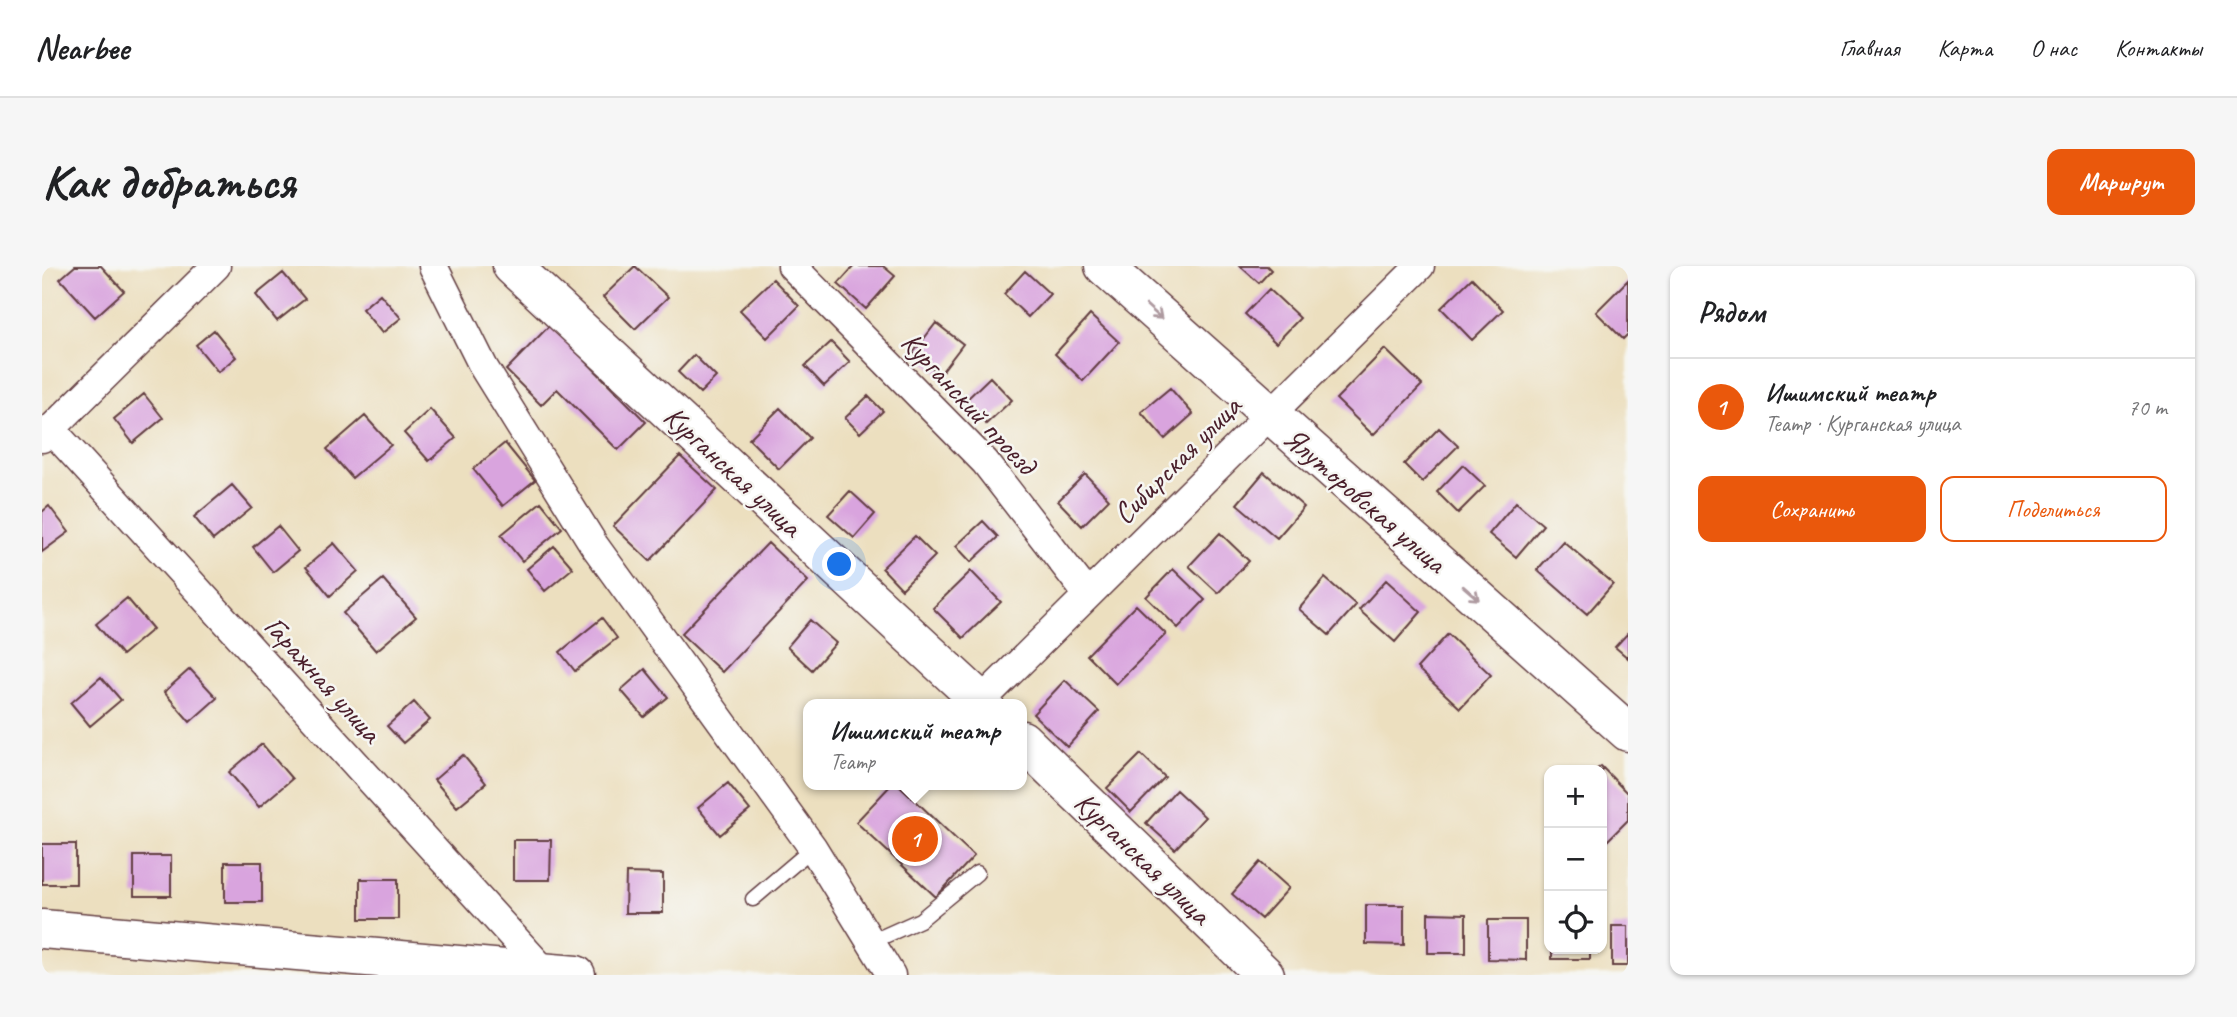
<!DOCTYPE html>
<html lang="ru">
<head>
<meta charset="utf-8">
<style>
	body { margin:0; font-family:Caveat,sans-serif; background:#f6f6f6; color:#202124 }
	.controls { position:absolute; right:21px; bottom:21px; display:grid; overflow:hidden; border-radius:14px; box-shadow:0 2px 5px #0004 }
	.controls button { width:63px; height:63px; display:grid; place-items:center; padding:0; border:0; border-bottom:2px solid #e0e0e0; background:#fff; color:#202124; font:35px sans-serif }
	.you { position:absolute; left:798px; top:299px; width:24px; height:24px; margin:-18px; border:5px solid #fff; border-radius:50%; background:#1a73e8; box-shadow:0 0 0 10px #1a73e833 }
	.badge { display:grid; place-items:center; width:46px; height:46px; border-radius:50%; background:#ea580c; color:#fff; font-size:23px; font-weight:700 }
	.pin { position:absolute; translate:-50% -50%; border:4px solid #fff; box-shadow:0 2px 7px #0006 }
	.popup { position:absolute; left:761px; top:433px; width:224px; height:91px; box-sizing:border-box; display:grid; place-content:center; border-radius:14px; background:#fff; filter:drop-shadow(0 2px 5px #0005); font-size:23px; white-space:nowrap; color:#757577 }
	.popup b { font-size:26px; color:#202124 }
	.popup::after { content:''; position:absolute; left:50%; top:100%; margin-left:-14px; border:14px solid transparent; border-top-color:#fff }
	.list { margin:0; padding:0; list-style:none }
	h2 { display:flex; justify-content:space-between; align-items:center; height:91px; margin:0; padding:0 28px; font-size:30px }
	h2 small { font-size:23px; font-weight:400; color:#757577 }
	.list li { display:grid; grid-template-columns:46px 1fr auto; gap:21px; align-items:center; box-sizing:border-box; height:98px; padding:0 28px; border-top:2px solid #e0e0e0 }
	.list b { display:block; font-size:26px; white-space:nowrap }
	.list p { margin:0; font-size:23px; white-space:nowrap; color:#757577 }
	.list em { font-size:23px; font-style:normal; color:#757577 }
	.actions { display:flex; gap:14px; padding:21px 28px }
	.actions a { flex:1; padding:16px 0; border:2px solid #ea580c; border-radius:14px; text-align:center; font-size:24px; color:#ea580c }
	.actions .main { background:#ea580c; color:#fff }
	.icon { flex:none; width:38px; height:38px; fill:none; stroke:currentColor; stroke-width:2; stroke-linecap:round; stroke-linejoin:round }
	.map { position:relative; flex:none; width:1586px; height:709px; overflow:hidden; border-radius:14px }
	header { display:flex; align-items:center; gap:42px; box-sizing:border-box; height:98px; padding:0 35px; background:#fff; border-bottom:2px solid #e0e0e0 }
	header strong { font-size:33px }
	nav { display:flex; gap:38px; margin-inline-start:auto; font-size:24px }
	.intro { display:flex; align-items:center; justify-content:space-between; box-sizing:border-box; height:168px; padding:0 42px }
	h1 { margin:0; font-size:49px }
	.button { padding:18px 32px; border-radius:14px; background:#ea580c; color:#fff; font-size:24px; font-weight:700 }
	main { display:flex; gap:42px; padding:0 42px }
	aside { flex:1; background:#fff; border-radius:14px; box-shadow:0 2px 5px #0004 }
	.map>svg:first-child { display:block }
	.building { fill:#d9a4de }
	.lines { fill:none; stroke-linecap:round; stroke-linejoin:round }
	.service-casing { stroke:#623c41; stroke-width:17 }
	.minor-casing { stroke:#623c41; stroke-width:31 }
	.secondary-casing { stroke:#623c41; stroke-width:41 }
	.primary-casing { stroke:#623c41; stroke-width:41 }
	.service { stroke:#fff; stroke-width:14 }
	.minor { stroke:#fff; stroke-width:28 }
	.secondary { stroke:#fff; stroke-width:38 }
	.primary { stroke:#fff; stroke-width:38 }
	.oneway { stroke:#ae9aa0 }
	.labels { text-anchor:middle; stroke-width:5; stroke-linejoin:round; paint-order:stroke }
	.street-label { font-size:30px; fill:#4a1f2b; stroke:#f6f6f2 }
</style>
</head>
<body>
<header>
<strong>Nearbee</strong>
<nav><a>Главная</a><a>Карта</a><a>О нас</a><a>Контакты</a></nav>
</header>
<div class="intro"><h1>Как добраться</h1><a class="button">Маршрут</a></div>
<main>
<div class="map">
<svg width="1586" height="709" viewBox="0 0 1586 709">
	<rect width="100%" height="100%" fill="#f6f6f2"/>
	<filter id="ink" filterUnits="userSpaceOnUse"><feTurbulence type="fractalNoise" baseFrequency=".0143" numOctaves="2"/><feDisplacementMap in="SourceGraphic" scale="14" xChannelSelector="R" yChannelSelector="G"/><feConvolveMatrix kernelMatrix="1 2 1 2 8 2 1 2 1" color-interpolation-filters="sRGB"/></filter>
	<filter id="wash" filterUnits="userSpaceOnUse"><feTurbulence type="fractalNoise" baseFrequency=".00686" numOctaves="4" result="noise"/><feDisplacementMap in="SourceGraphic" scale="28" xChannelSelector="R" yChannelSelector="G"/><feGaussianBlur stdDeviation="1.57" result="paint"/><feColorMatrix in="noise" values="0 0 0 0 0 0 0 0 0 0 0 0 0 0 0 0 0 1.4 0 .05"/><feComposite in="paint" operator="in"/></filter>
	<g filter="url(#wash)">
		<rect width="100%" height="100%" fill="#ecdfbf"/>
		<g id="blocks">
			<!-- building -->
			<path class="building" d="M 33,0 L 59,0 L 82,25 L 53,51 L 18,13 Z
				M 593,0 L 626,31 L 593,63 L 561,31 Z
				M 812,0 L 841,0 L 853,10 L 824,43 L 796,18 Z
				M 1198,0 L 1225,0 L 1229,4 L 1217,17 Z
				M 983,5 L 1008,28 L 986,51 L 962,28 Z
				M 241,7 L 263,33 L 235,55 L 214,29 Z
				M 1430,12 L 1461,44 L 1430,74 L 1399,42 Z
				M 731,13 L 757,40 L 725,72 L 698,44 Z
				M 1586,14 L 1586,68 L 1581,73 L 1554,46 Z
				M 1227,23 L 1258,52 L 1234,77 L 1203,48 Z
				M 338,28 L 359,52 L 340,67 L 320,43 Z
				M 1048,49 L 1077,76 L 1041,115 L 1013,88 Z
				M 894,57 L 921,78 L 898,108 L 871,87 Z
				M 508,59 L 604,156 L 576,184 L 515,123 L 499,139 L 464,104 Z
				M 172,64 L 194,91 L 176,106 L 154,79 Z
				M 789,76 L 808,96 L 782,120 L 763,100 Z
				M 1343,83 L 1380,119 L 1331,169 L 1294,133 Z
				M 652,89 L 674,111 L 658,127 L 636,106 Z
				M 948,111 L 970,134 L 944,158 L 923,135 Z
				M 1128,122 L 1151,148 L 1123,173 L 1099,146 Z
				M 102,128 L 121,152 L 91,177 L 72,153 Z
				M 826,130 L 841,145 L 818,167 L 803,152 Z
				M 738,142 L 768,172 L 737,203 L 707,173 Z
				M 388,143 L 414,172 L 387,195 L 362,167 Z
				M 323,150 L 349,179 L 310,212 L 285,183 Z
				M 1397,162 L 1416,180 L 1380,216 L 1362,198 Z
				M 463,177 L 493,214 L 461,240 L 431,203 Z
				M 638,190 L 675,224 L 608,295 L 571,260 Z
				M 1421,199 L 1443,220 L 1416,247 L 1395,226 Z
				M 1222,206 L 1262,241 L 1235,272 L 1195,238 Z
				M 1043,208 L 1067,233 L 1040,260 L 1016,235 Z
				M 190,219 L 210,242 L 171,274 L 152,251 Z
				M 808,225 L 833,248 L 812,272 L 786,249 Z
				M 499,236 L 520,262 L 480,295 L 459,269 Z
				M 1474,236 L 1501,259 L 1474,291 L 1447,268 Z
				M 7,240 L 27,266 L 0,286 L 0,246 Z
				M 941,255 L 956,271 L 929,296 L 914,280 Z
				M 236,260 L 256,285 L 231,306 L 211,281 Z
				M 1178,267 L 1207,295 L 1176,327 L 1147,300 Z
				M 873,270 L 893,290 L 860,323 L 840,302 Z
				M 1521,275 L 1571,318 L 1545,348 L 1495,304 Z
				M 292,277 L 316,305 L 288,330 L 264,301 Z
				M 726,277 L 766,315 L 680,406 L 639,368 Z
				M 512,280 L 531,302 L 503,325 L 485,303 Z
				M 1131,303 L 1163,334 L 1136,362 L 1104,331 Z
				M 929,305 L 959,336 L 921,372 L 891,342 Z
				M 1283,312 L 1314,339 L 1287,369 L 1257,343 Z
				M 341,313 L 374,351 L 334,385 L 301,347 Z
				M 1344,314 L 1379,346 L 1353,376 L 1317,344 Z
				M 85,332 L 111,363 L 80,389 L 54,358 Z
				M 1094,339 L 1124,368 L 1074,418 L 1045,389 Z
				M 560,352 L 575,372 L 533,405 L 518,386 Z
				M 768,354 L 794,377 L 770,404 L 745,381 Z
				M 1586,367 L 1586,392 L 1573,381 Z
				M 1406,368 L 1449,409 L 1418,442 L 1375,402 Z
				M 148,403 L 175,432 L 148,456 L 122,426 Z
				M 603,403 L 626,431 L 602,451 L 579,424 Z
				M 59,411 L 79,434 L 48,460 L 29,437 Z
				M 1023,414 L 1057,446 L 1025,481 L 991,448 Z
				M 372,436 L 388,454 L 361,477 L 345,460 Z
				M 220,478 L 250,513 L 217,541 L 187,506 Z
				M 1099,488 L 1123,511 L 1089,546 L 1065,522 Z
				M 421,489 L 444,517 L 415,541 L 392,514 Z
				M 1559,500 L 1586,528 L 1586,554 L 1560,580 L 1560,504 L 1554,504 Z
				M 686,517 L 708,544 L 678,569 L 656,542 Z
				M 849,519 L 857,519 L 932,590 L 894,631 L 814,556 Z
				M 1134,524 L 1163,551 L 1133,583 L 1104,557 Z
				M 471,574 L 509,574 L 508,614 L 471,614 Z
				M 0,578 L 34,578 L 34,618 L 0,618 Z
				M 92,590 L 129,590 L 129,630 L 92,630 Z
				M 183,596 L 220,596 L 220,636 L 183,636 Z
				M 1218,596 L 1247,622 L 1219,653 L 1190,628 Z
				M 584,607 L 621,608 L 621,647 L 583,647 Z
				M 318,613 L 356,613 L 356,653 L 318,653 Z
				M 1324,639 L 1362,639 L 1362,679 L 1324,678 Z
				M 1386,647 L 1424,648 L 1424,687 L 1386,687 Z
				M 1446,654 L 1484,654 L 1484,694 L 1446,693 Z
				M 1570,660 L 1586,660 L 1586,700 L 1570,700 Z
				M 1510,683 L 1548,683 L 1548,693 L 1510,693 Z"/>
		</g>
	</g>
	<g filter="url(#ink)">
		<use href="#blocks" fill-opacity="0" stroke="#623c41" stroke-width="2"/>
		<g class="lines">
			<!-- service casing -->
			<g class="service-casing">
				<path id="service" d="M 711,633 L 771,582
					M 829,676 L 878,654 L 935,607"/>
			</g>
			<!-- minor casing -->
			<g class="minor-casing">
				<path id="minor" d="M 391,0 L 442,102 L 552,279 L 771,582 L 849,709
					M 750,0 L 943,196 L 1046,329
					M 9,163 L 505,708
					M 0,172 L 174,0
					M 939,435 L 1378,0"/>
			</g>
			<!-- secondary casing -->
			<g class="secondary-casing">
				<path id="secondary" d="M 470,0 L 942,438
					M 980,474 L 1223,709"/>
			</g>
			<!-- primary casing -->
			<g class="primary-casing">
				<path id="primary" d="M 1062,0 L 1586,466
					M 0,663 L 534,709"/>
			</g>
			<!-- service -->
			<use href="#service" class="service"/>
			<!-- minor -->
			<use href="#minor" class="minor"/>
			<!-- secondary -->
			<use href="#secondary" class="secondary"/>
			<!-- primary -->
			<use href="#primary" class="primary"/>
		</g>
		<!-- one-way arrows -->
		<defs><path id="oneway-shaft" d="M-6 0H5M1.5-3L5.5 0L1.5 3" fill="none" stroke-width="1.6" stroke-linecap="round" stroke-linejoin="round" transform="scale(1.75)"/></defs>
		<g class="oneway">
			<use href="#oneway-shaft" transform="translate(1112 46) rotate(42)"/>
			<use href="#oneway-shaft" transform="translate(1429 327) rotate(41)"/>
		</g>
	</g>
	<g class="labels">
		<!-- street labels -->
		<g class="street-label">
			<text transform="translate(927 137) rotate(47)" y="10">Курганский проезд</text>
			<text transform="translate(1135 194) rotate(-45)" y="10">Сибирская улица</text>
			<text transform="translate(691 205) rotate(43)" y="10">Курганская улица</text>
			<text transform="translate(1323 234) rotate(41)" y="10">Ялуторовская улица</text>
			<text transform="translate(281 413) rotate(48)" y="10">Гаражная улица</text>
			<text transform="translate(1101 592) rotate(44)" y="10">Курганская улица</text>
		</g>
	</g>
</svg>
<div class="controls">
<button>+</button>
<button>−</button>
<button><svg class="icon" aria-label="locate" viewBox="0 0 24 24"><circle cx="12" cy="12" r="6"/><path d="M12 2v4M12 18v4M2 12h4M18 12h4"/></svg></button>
</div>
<div class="you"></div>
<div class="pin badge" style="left:873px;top:573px">1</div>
<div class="popup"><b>Ишимский театр</b>Театр</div>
</div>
<aside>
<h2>Рядом<small></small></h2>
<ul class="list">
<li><span class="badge">1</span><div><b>Ишимский театр</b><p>Театр · Курганская улица</p></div><em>70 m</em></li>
</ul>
<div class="actions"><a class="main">Сохранить</a><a>Поделиться</a></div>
</aside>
</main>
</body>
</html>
